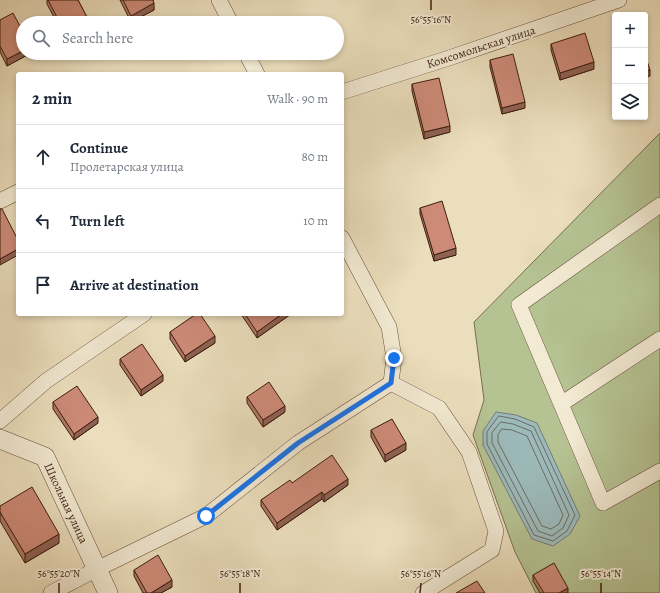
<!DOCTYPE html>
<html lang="en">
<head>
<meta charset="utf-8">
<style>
	body { margin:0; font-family:Alegreya,serif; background:#f6f6f7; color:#1f2937 }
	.controls { position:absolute; right:12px; top:12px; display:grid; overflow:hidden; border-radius:4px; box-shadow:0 2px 6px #0003 }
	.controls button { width:36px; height:36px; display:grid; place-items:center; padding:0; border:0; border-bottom:1px solid #e0e1e3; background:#fff; color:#1f2937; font:20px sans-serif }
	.stop { position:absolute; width:12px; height:12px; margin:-9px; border:3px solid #1a73e8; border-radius:50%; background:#fff }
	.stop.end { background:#1a73e8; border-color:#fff; box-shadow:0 1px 4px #0008 }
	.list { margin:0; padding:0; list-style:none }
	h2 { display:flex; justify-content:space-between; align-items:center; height:52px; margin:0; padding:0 16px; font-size:17px }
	h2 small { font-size:13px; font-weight:400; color:#747a83 }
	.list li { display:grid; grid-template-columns:26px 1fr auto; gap:12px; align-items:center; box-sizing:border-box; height:64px; padding:0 16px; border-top:1px solid #e0e1e3 }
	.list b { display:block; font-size:15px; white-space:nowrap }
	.list p { margin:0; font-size:13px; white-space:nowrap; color:#747a83 }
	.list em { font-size:13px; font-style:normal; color:#747a83 }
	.icon { flex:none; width:22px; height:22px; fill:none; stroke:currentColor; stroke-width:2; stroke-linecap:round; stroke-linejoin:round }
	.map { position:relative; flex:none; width:660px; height:593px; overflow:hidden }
	.search { position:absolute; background:#fff; box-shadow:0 2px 6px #0003; left:16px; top:16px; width:328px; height:44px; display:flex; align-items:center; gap:10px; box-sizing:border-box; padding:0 14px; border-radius:22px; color:#747a83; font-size:15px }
	.panel { position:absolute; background:#fff; box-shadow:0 2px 6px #0003; left:16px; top:72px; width:328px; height:244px; border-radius:4px }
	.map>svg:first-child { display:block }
	.green { fill:#b5c292; stroke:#786f50 }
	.water { fill:#9cbaba; stroke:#767b75 }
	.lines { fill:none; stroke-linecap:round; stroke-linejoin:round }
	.shore { stroke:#6c6b64; stroke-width:1 }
	.minor-casing { stroke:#684c3a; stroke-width:16 }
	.tertiary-casing { stroke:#684c3a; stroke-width:20 }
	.minor { stroke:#f2ead3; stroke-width:15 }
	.tertiary { stroke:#f2ead3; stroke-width:19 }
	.wall { fill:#af7766; stroke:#3c1c0e }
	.shaded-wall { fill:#8f6153; stroke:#3c1c0e }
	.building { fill:#cc8a77; stroke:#3c1c0e }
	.route { stroke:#1a73e8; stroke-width:5 }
	.ticks { fill:none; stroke:#3c1c0e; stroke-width:1.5 }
	.labels { text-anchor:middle; stroke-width:4; stroke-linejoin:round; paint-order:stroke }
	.street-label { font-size:12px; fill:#3c1c0e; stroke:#f2ead3 }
	.ticks-label { font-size:10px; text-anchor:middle; fill:#3c1c0e; stroke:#f2ead3; stroke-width:4; stroke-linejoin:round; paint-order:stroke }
</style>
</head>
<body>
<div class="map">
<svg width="660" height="593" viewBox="0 0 660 593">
	<rect width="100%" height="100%" fill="#ebdebc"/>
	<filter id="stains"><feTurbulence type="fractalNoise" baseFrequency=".005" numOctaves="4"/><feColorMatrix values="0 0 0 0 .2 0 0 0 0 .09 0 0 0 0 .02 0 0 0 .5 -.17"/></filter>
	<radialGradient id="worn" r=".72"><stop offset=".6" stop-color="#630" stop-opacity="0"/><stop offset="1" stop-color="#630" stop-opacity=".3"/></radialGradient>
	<!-- green -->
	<path class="green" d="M 660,133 L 660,593 L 536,593 L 515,552 L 473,435 L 484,400 L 474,322 Z"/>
	<!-- water -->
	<path class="water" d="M 496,412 L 516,415 L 537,423 L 580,516 L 570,534 L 553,546 L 532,539 L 483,445 L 483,431 Z"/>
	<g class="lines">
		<!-- shore -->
		<path class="shore" d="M 499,416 L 515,419 L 534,427 L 575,515 L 567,531 L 553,541 L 534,535 L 487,444 L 487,432 Z
			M 501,422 L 513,424 L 531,431 L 569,515 L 563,528 L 552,536 L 538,531 L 492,443 L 492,433 Z
			M 502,429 L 512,430 L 527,436 L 563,515 L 559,524 L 551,529 L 542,526 L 498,442 L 498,435 Z"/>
		<!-- minor casing -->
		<g class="minor-casing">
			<path id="minor" d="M 219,0 L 231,23
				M 246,53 L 257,74
				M 342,92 L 449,58 L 619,0
				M 0,201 L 18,192
				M 660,205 L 519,305 L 603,503 L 660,471
				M 342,238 L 389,327 L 394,358 L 391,383
				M 391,383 L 439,408 L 469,452 L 496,531 L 492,550 L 423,593
				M 561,404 L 660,339
				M 0,421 L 46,381 L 144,314
				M 51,593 L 97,569 L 206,516 L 298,443 L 391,383"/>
		</g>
		<!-- tertiary casing -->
		<g class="tertiary-casing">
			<path id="tertiary" d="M 0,439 L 45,457 L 108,593"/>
		</g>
		<!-- minor -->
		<use href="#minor" class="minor"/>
		<!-- tertiary -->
		<use href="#tertiary" class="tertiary"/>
	</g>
	<!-- wall -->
	<path class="wall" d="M 47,0 L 78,0 L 90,23 L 57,23 L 47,4 Z
		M 120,0 L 153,0 L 154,10 L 131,22 Z
		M 0,20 L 31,53 L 7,66 L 0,52 Z
		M 614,28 L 615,28 L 615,38 L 614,35 Z
		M 551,44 L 594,69 L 560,80 L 551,50 Z
		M 490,60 L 525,108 L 502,114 L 490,67 Z
		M 412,84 L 450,132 L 424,139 L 412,91 Z
		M 420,208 L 456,255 L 434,261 L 420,214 Z
		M 241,314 L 291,314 L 257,338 Z
		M 170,332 L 215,343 L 185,362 L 170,339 Z
		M 120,359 L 163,381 L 141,396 L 120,365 Z
		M 247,397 L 285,412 L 263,427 L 247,403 Z
		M 53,402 L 98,423 L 74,440 L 53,409 Z
		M 371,430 L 406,450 L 385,462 L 371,437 Z
		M 292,483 L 348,485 L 324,502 L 322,499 L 277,530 L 261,506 L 261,500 Z
		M 0,506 L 59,543 L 25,563 L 0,521 Z
		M 134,570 L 172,587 L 161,593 L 143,593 L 134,576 Z
		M 533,575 L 568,593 L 540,593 L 533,581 Z"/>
	<!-- shaded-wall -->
	<path class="shaded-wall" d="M 154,3 L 154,10 L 131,22 L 131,16 Z
		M 23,51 L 23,53 L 31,53 L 7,66 L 7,59 Z
		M 594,62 L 594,69 L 560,80 L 560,73 Z
		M 650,70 L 650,76 L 645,78 L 645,71 Z
		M 525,102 L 525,108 L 502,114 L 502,108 Z
		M 450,126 L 450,132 L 424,139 L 424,132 Z
		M 456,248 L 456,255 L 434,261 L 434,255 Z
		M 18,249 L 18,255 L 0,265 L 0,259 Z
		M 282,314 L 291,314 L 257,338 L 257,332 Z
		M 215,336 L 215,343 L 185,362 L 185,356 Z
		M 163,375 L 163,381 L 141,396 L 141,390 Z
		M 285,406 L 285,412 L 263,427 L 263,420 Z
		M 98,417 L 98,423 L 74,440 L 74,434 Z
		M 406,443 L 406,450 L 385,462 L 385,455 Z
		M 348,479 L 348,485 L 324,502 L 324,495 Z
		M 322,492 L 322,499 L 277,530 L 277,523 Z
		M 59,534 L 59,543 L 25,563 L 25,554 Z
		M 172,580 L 172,587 L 161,593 L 151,593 Z
		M 568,588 L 568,593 L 559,593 Z"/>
	<!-- building -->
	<path class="building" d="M 48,0 L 78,0 L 90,23 L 60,23 Z
		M 123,0 L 153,0 L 154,3 L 131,16 Z
		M 13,13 L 23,32 L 23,51 L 7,59 L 0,46 L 0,20 Z
		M 585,33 L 594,62 L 560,73 L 551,44 Z
		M 513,54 L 525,102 L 502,108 L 490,60 Z
		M 645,55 L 650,70 L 645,71 Z
		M 439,78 L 450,126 L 424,132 L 412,84 Z
		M 442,201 L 456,248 L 434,255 L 420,208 Z
		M 0,209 L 2,209 L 18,240 L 18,249 L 0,259 Z
		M 196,314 L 200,314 L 215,336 L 185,356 L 170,332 Z
		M 245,314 L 282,314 L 257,332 Z
		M 142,344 L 163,375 L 141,390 L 120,359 Z
		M 269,382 L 285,406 L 263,420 L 247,397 Z
		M 77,386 L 98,417 L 74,434 L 53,402 Z
		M 392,419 L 406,443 L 385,455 L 371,430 Z
		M 332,455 L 348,479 L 324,495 L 322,492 L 277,523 L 261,500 L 290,480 L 292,483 Z
		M 32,487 L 59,534 L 25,554 L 0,512 L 0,506 Z
		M 158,555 L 172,580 L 151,593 L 147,593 L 134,570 Z
		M 554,563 L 568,588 L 559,593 L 544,593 L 533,575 Z
		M 477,581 L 485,593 L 456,593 Z"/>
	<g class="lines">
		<!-- route -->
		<path class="route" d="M 206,516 L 298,443 L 391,383 L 394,358"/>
	</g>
	<!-- ticks -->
	<path class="ticks" d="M 431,10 L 431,0M 59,593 L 59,583M 240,593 L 240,583M 420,593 L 421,583M 601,593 L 601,583"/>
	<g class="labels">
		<!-- street labels -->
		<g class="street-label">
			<text transform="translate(481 47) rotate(-18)" y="4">Комсомольская улица</text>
			<text transform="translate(66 503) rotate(65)" y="4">Школьная улица</text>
		</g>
	</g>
	<g class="ticks-label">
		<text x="431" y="23">56°55'16"N</text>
		<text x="59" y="577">56°55'20"N</text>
		<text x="240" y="577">56°55'18"N</text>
		<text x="421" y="577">56°55'16"N</text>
		<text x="601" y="577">56°55'14"N</text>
	</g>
	<rect width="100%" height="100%" filter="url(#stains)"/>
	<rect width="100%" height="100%" fill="url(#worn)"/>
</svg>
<div class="controls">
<button>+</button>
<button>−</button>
<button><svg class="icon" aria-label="layers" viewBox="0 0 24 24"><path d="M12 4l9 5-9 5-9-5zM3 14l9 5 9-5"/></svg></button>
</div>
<div class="stop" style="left:206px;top:516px"></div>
<div class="stop end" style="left:394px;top:358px"></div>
<div class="search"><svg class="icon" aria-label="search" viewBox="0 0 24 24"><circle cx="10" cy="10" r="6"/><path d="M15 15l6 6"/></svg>Search here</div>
<section class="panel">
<h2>2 min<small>Walk · 90 m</small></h2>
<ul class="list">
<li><svg class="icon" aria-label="ahead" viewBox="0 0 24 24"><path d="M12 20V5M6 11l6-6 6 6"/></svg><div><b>Continue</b><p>Пролетарская улица</p></div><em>80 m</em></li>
<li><svg class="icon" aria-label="left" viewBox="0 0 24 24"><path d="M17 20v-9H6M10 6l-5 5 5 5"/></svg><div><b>Turn left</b></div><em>10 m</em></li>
<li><svg class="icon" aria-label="arrive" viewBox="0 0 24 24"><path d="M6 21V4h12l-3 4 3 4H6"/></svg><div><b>Arrive at destination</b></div></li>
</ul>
</section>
</div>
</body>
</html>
